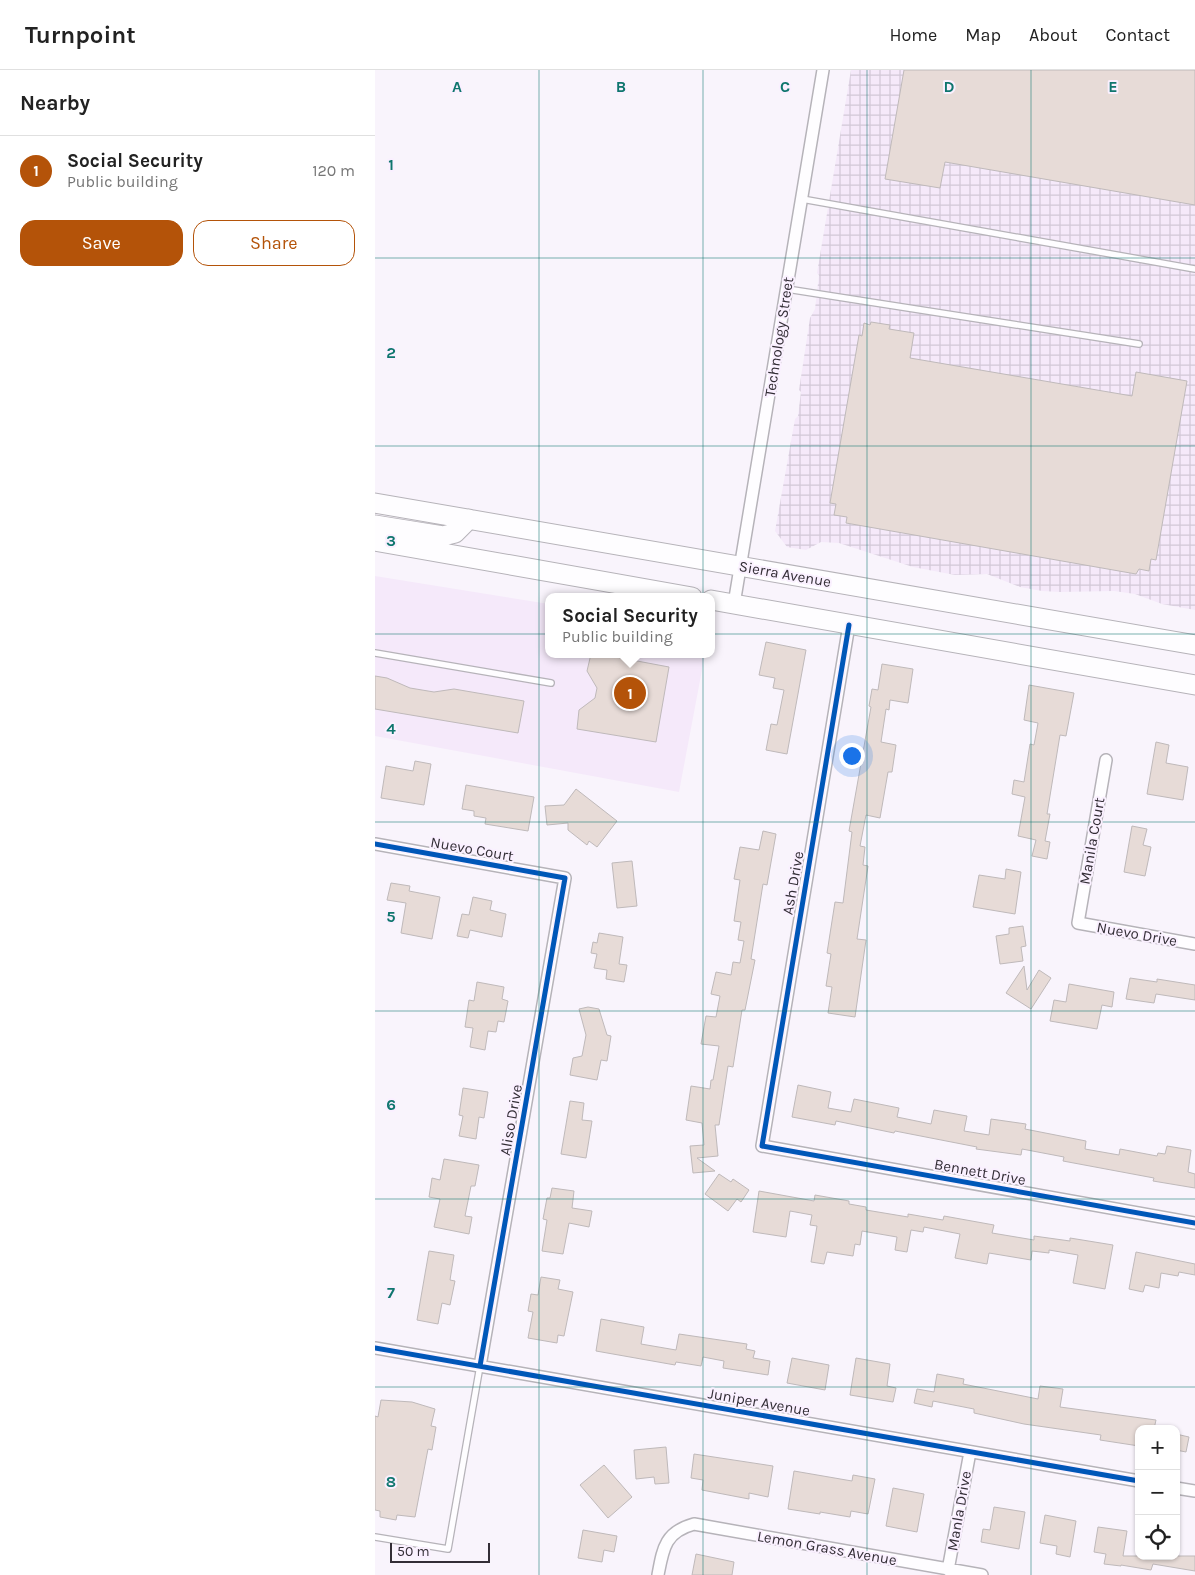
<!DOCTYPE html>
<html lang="en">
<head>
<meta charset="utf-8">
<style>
	body { margin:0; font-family:Karla,sans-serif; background:#f2f2f2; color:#222 }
	.controls { position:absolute; right:15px; bottom:15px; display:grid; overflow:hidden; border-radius:10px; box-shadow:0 1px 4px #0004 }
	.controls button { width:45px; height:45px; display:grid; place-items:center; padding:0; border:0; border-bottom:1px solid #e0e0e0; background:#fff; color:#222; font:25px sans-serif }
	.scale { position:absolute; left:15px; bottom:12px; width:100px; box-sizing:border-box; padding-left:5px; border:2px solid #332e36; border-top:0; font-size:14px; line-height:18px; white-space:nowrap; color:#332e36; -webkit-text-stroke:4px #faf0ff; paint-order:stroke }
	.you { position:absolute; left:476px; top:685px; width:18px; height:18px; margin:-12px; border:4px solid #fff; border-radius:50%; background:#1a73e8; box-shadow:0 0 0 8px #1a73e833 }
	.badge { display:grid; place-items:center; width:32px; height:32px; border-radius:50%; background:#b45309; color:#fff; font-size:16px; font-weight:700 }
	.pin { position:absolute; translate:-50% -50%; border:2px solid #fff; box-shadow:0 1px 5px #0006 }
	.popup { position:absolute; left:170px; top:523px; width:170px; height:65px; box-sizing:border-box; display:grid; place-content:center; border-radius:10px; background:#fff; filter:drop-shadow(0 1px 4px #0005); font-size:16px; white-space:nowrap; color:#767676 }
	.popup b { font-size:19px; color:#222 }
	.popup::after { content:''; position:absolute; left:50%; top:100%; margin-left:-10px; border:10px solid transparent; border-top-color:#fff }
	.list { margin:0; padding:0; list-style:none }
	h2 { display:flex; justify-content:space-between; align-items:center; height:65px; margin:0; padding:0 20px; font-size:21px }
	h2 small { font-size:16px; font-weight:400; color:#767676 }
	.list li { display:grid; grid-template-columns:32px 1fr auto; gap:15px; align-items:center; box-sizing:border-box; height:70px; padding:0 20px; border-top:1px solid #e0e0e0 }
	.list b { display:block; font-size:19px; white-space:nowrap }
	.list p { margin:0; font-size:16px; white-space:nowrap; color:#767676 }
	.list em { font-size:16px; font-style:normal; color:#767676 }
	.actions { display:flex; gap:10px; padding:15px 20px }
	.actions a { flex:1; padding:11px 0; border:1px solid #b45309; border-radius:15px; text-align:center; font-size:18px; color:#b45309 }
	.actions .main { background:#b45309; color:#fff }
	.icon { flex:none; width:28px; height:28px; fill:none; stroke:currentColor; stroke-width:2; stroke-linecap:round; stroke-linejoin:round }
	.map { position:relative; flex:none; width:820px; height:1505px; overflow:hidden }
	header { display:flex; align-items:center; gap:30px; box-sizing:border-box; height:70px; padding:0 25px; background:#fff; border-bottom:1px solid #e0e0e0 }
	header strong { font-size:24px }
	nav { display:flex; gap:28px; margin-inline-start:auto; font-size:18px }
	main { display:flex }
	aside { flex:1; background:#fff }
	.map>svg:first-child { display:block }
	.built { fill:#f5e9fa }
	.industrial { fill:url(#industrial-grid) }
	.building { fill:#e7dbd7; stroke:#bfb9ba }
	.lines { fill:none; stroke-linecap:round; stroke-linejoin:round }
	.service-casing { stroke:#b6b3b9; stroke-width:8 }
	.minor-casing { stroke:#b6b3b9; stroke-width:14 }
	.primary-casing { stroke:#b6b3b9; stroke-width:21 }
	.service { stroke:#fefdff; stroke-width:5.5 }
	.minor { stroke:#fefdff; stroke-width:11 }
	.primary { stroke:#fefdff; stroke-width:19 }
	.cycleway-casing { stroke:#faf0ff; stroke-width:8 }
	.cycleway { stroke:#0057b8; stroke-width:5 }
	.grid { fill:none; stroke:#0f766e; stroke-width:1; stroke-opacity:0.55 }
	.labels { text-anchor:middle; stroke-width:4; stroke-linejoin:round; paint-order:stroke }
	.street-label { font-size:15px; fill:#332e36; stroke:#faf0ff }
	.grid-label { font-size:16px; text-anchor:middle; font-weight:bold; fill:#0f766e; stroke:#faf0ff; stroke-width:4; stroke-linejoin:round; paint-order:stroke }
</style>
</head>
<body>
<header>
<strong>Turnpoint</strong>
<nav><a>Home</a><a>Map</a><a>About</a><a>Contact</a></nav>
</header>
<main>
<aside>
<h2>Nearby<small></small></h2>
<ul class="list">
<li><span class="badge">1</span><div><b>Social Security</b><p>Public building</p></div><em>120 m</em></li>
</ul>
<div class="actions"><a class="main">Save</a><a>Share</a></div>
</aside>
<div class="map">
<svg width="820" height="1505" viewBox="0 0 820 1505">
	<defs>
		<pattern id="industrial-grid" width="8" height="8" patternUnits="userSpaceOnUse" patternTransform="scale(1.25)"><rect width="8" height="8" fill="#f5e9fa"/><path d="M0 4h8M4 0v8" fill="none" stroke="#d2c8d7"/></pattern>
	</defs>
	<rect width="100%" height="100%" fill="#f9f4fc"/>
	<!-- built -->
	<path class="built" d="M 0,506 L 174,534 L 174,584 L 330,584 L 304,722 L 0,666 Z"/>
	<!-- industrial -->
	<path class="industrial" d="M 476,0 L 820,0 L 820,540 L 787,534 L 760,524 L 739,521 L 685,522 L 667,521 L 645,517 L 612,504 L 580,505 L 538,497 L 464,473 L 446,472 L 431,480 L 412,477 L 400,461 L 420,349 L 423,346 L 426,322 L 424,320 L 435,248 L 440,239 L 444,205 L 442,203 Z"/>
	<!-- building -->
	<path class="building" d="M 529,0 L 820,0 L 820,135 L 570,92 L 565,118 L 510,109 Z
		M 496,252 L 515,255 L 514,259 L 539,263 L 535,288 L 757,326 L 761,302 L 812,311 L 781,490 L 776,489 L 774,501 L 764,499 L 761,504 L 471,453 L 472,447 L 459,445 L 461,434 L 455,433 L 484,265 L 487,266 L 489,253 L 495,255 Z
		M 391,572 L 431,580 L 412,684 L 391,680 L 396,654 L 402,655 L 409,620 L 398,618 L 400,608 L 384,605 Z
		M 216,584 L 225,584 L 294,597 L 281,672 L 202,659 L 204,640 L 220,628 L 222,618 L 212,601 Z
		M 507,594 L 538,599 L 533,633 L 515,630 L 514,640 L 511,639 L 506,672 L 521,675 L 517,702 L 513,702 L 505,748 L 491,745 L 485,776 L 490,777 L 488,795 L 493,796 L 482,869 L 491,870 L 480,947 L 453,943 L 457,917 L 451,916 L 456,884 L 452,883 L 460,832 L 468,833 L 477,762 L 474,761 L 496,637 L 494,636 L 497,619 L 503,620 Z
		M 0,606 L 12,608 L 35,618 L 59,622 L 79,619 L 149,631 L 143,663 L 0,639 Z
		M 654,615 L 699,623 L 691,666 L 685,665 L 672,744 L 675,744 L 670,771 L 675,772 L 672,789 L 657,786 L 661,770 L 643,766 L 650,727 L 637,724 L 639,710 L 649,712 L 655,674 L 659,675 L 663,653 L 649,650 Z
		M 781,672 L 794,675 L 791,693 L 813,697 L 808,730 L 772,724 Z
		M 40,691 L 56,694 L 49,735 L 6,728 L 11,696 L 38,701 Z
		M 91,715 L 159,727 L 153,761 L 110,754 L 111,748 L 99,746 L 99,741 L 87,739 Z
		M 201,719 L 242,751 L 222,777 L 214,771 L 212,775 L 193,760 L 193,753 L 172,755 L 170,736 L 189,735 Z
		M 757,756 L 772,759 L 768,775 L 776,777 L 770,806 L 749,802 Z
		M 388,761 L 401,764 L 392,815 L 388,814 L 376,889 L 380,890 L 370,940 L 367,940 L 358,997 L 353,996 L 344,1055 L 340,1055 L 343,1086 L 322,1088 L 340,1101 L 318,1103 L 315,1076 L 329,1075 L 327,1053 L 311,1050 L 316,1016 L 335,1019 L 336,1010 L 338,1010 L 344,976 L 326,974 L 331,946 L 341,947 L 345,926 L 336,924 L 341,902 L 356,905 L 358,892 L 365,893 L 369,871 L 363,870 L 366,852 L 359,851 L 365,810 L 359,809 L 365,777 L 384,780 Z
		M 257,791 L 262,836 L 242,838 L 237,793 Z
		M 631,799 L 646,802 L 640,844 L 598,837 L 604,805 L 630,809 Z
		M 16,813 L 35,816 L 34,821 L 65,827 L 57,869 L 26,863 L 31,833 L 12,830 Z
		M 98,827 L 117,831 L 115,840 L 131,844 L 127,867 L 95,860 L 93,868 L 82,866 L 87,844 L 94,845 Z
		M 648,856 L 651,876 L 646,877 L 648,891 L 625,894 L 621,866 L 634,864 L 634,858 Z
		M 224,863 L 248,867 L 244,894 L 252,895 L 249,912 L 231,909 L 232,900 L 219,898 L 222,884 L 216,883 L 218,872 L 222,873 Z
		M 649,896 L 652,920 L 664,900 L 676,908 L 656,939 L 631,923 Z
		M 755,908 L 782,912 L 782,909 L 820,915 L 820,930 L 781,924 L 779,933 L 751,929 Z
		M 102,912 L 129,917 L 127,929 L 133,931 L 129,952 L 123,951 L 121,962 L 113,961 L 110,980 L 95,977 L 98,958 L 90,957 L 94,930 L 99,931 Z
		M 694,914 L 739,922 L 737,937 L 727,935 L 722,959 L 675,951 L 679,930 L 691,932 Z
		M 213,937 L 224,939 L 232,965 L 236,966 L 232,991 L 226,990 L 222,1010 L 195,1005 L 198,988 L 207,986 L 211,965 L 204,939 Z
		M 423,1015 L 456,1022 L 453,1038 L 476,1042 L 479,1029 L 524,1038 L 522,1047 L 556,1054 L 559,1040 L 592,1046 L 589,1061 L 614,1065 L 616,1049 L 651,1054 L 650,1059 L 711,1071 L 710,1079 L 744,1085 L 745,1079 L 782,1086 L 783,1083 L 790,1084 L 792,1076 L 816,1080 L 813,1102 L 820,1104 L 820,1118 L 778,1111 L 779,1108 L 688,1091 L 689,1087 L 647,1079 L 646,1085 L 601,1079 L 602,1077 L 520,1061 L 519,1063 L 461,1051 L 460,1055 L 417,1047 Z
		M 88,1018 L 113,1022 L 109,1048 L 104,1047 L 101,1069 L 84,1066 L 88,1046 L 84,1045 Z
		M 195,1031 L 209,1033 L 207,1050 L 217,1051 L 211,1088 L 186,1084 Z
		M 69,1089 L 104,1095 L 100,1116 L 96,1116 L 90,1146 L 97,1147 L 94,1164 L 59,1157 L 65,1129 L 54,1127 L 57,1108 L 65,1110 Z
		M 344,1104 L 356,1112 L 358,1109 L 374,1120 L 366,1132 L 362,1129 L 353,1141 L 330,1124 Z
		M 177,1118 L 199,1121 L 197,1138 L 217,1141 L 214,1157 L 194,1153 L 188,1184 L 167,1181 L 172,1150 L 168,1149 L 172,1128 L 175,1128 Z
		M 384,1121 L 439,1131 L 440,1125 L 474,1131 L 474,1134 L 491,1137 L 491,1140 L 533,1147 L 533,1144 L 568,1150 L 569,1146 L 619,1155 L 617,1163 L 659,1170 L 659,1166 L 695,1171 L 695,1168 L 738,1175 L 730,1219 L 698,1213 L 703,1185 L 674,1180 L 674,1183 L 657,1181 L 656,1190 L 614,1183 L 612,1194 L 580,1188 L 585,1164 L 549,1157 L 548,1162 L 536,1160 L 532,1182 L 520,1180 L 522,1167 L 487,1161 L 485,1175 L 480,1174 L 478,1186 L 452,1182 L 449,1194 L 436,1192 L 442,1156 L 435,1155 L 437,1145 L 415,1141 L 411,1167 L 378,1162 Z
		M 54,1181 L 79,1185 L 75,1210 L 80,1211 L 75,1235 L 67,1233 L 63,1254 L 42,1250 Z
		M 761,1182 L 820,1194 L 820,1205 L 804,1202 L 803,1206 L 786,1203 L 784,1218 L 770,1215 L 768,1222 L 754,1219 Z
		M 166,1207 L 185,1210 L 183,1219 L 198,1222 L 189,1266 L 183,1265 L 182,1273 L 153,1268 L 158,1242 L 153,1241 L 156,1224 L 163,1225 Z
		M 226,1249 L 269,1257 L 266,1274 L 301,1280 L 304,1264 L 372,1274 L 371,1279 L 380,1281 L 378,1288 L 395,1291 L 393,1305 L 348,1298 L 349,1291 L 328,1287 L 326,1296 L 301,1292 L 300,1295 L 221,1281 Z
		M 417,1288 L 454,1295 L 450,1320 L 412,1313 Z
		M 481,1288 L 515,1294 L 512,1316 L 521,1318 L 518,1332 L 475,1325 Z
		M 562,1304 L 589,1309 L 588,1314 L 663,1329 L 665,1316 L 688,1319 L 685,1337 L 781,1350 L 779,1359 L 764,1359 L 764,1376 L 725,1370 L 726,1365 L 649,1354 L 599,1343 L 599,1339 L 558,1331 L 557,1337 L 539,1333 L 542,1319 L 559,1322 Z
		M 6,1330 L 37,1332 L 60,1339 L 56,1356 L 61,1357 L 57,1380 L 53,1379 L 40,1447 L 22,1445 L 21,1450 L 5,1447 L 5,1441 L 0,1440 L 0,1346 L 3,1347 Z
		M 801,1364 L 814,1367 L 811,1382 L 801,1380 Z
		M 291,1377 L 294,1413 L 280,1414 L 279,1407 L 261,1409 L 259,1380 Z
		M 319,1384 L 398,1396 L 393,1427 L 374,1423 L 374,1429 L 327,1420 L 328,1410 L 316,1408 Z
		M 229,1395 L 257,1427 L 233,1448 L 205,1415 Z
		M 419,1401 L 477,1411 L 478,1405 L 500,1409 L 493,1444 L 476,1441 L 475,1447 L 445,1442 L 445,1444 L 413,1439 Z
		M 518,1418 L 549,1424 L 542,1462 L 511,1456 Z
		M 619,1437 L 650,1442 L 644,1479 L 606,1472 L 608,1459 L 615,1460 Z
		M 670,1445 L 701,1451 L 695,1487 L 681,1484 L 682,1476 L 665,1473 Z
		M 723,1457 L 752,1461 L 748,1486 L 820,1486 L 820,1501 L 778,1494 L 776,1500 L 746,1495 L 746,1496 L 729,1494 L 731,1484 L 719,1482 Z
		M 208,1460 L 242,1466 L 239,1482 L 229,1480 L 227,1492 L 203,1488 Z
		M 321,1484 L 359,1492 L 357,1505 L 317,1505 Z"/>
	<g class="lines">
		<!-- service casing -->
		<g class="service-casing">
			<path id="service" d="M 427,129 L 820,199
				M 412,219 L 764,274
				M 0,583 L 176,613
				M 0,1467 L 73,1479 L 105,1296"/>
		</g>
		<!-- minor casing -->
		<g class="minor-casing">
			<path id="minor" d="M 359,534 L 448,0
				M 474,555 L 387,1076 L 820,1153
				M 731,690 L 703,853 L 820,874
				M 0,774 L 190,808 L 105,1296
				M 0,1278 L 764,1411
				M 801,1418 L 820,1421
				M 573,1500 L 595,1382
				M 283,1505 C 288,1478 290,1462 319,1454 L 607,1505"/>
		</g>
		<!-- primary casing -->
		<g class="primary-casing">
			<path id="primary" d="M 0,433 L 820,575
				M 0,455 L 68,466 L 80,463 L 94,449
				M 0,471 L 317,527
				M 336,530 L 820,615"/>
		</g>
		<!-- service -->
		<use href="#service" class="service"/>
		<!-- minor -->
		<use href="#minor" class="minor"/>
		<!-- primary -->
		<use href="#primary" class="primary"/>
		<!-- cycleway casing -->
		<g class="cycleway-casing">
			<path id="cycleway" d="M 474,555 L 387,1076 L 820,1153
				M 0,774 L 190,808 L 105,1296
				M 0,1278 L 764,1411"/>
		</g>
		<!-- cycleway -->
		<use href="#cycleway" class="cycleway"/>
	</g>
	<!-- grid -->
	<path class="grid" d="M 164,0 L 164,1505M 328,0 L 328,1505M 492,0 L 492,1505M 656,0 L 656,1505M 0,188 L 820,188M 0,376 L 820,376M 0,564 L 820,564M 0,752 L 820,752M 0,941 L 820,941M 0,1129 L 820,1129M 0,1317 L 820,1317"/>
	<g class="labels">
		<!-- street labels -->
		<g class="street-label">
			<text transform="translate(404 267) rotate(-81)" y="5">Technology Street</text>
			<text transform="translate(410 504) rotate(10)" y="5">Sierra Avenue</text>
			<text transform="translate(717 771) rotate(-80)" y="5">Manila Court</text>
			<text transform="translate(97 779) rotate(10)" y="5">Nuevo Court</text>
			<text transform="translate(418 813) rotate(-80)" y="5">Ash Drive</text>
			<text transform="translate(762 864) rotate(10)" y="5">Nuevo Drive</text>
			<text transform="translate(136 1050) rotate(-80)" y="5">Aliso Drive</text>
			<text transform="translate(605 1102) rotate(10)" y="5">Bennett Drive</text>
			<text transform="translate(384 1332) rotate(10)" y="5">Juniper Avenue</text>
			<text transform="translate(584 1441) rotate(-80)" y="5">Manla Drive</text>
			<text transform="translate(452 1478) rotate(10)" y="5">Lemon Grass Avenue</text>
		</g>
	</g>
	<g class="grid-label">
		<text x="82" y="22">A</text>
		<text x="246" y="22">B</text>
		<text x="410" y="22">C</text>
		<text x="574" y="22">D</text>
		<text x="738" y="22">E</text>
		<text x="16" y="100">1</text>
		<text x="16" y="288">2</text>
		<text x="16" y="476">3</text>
		<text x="16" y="664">4</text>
		<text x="16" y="852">5</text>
		<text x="16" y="1040">6</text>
		<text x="16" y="1228">7</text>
		<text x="16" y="1417">8</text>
	</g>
</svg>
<div class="controls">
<button>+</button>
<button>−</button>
<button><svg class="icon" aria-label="locate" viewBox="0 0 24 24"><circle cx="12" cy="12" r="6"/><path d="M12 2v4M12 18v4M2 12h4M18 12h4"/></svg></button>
</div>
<div class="scale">50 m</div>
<div class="you"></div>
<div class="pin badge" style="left:255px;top:623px">1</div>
<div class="popup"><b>Social Security</b>Public building</div>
</div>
</main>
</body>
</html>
